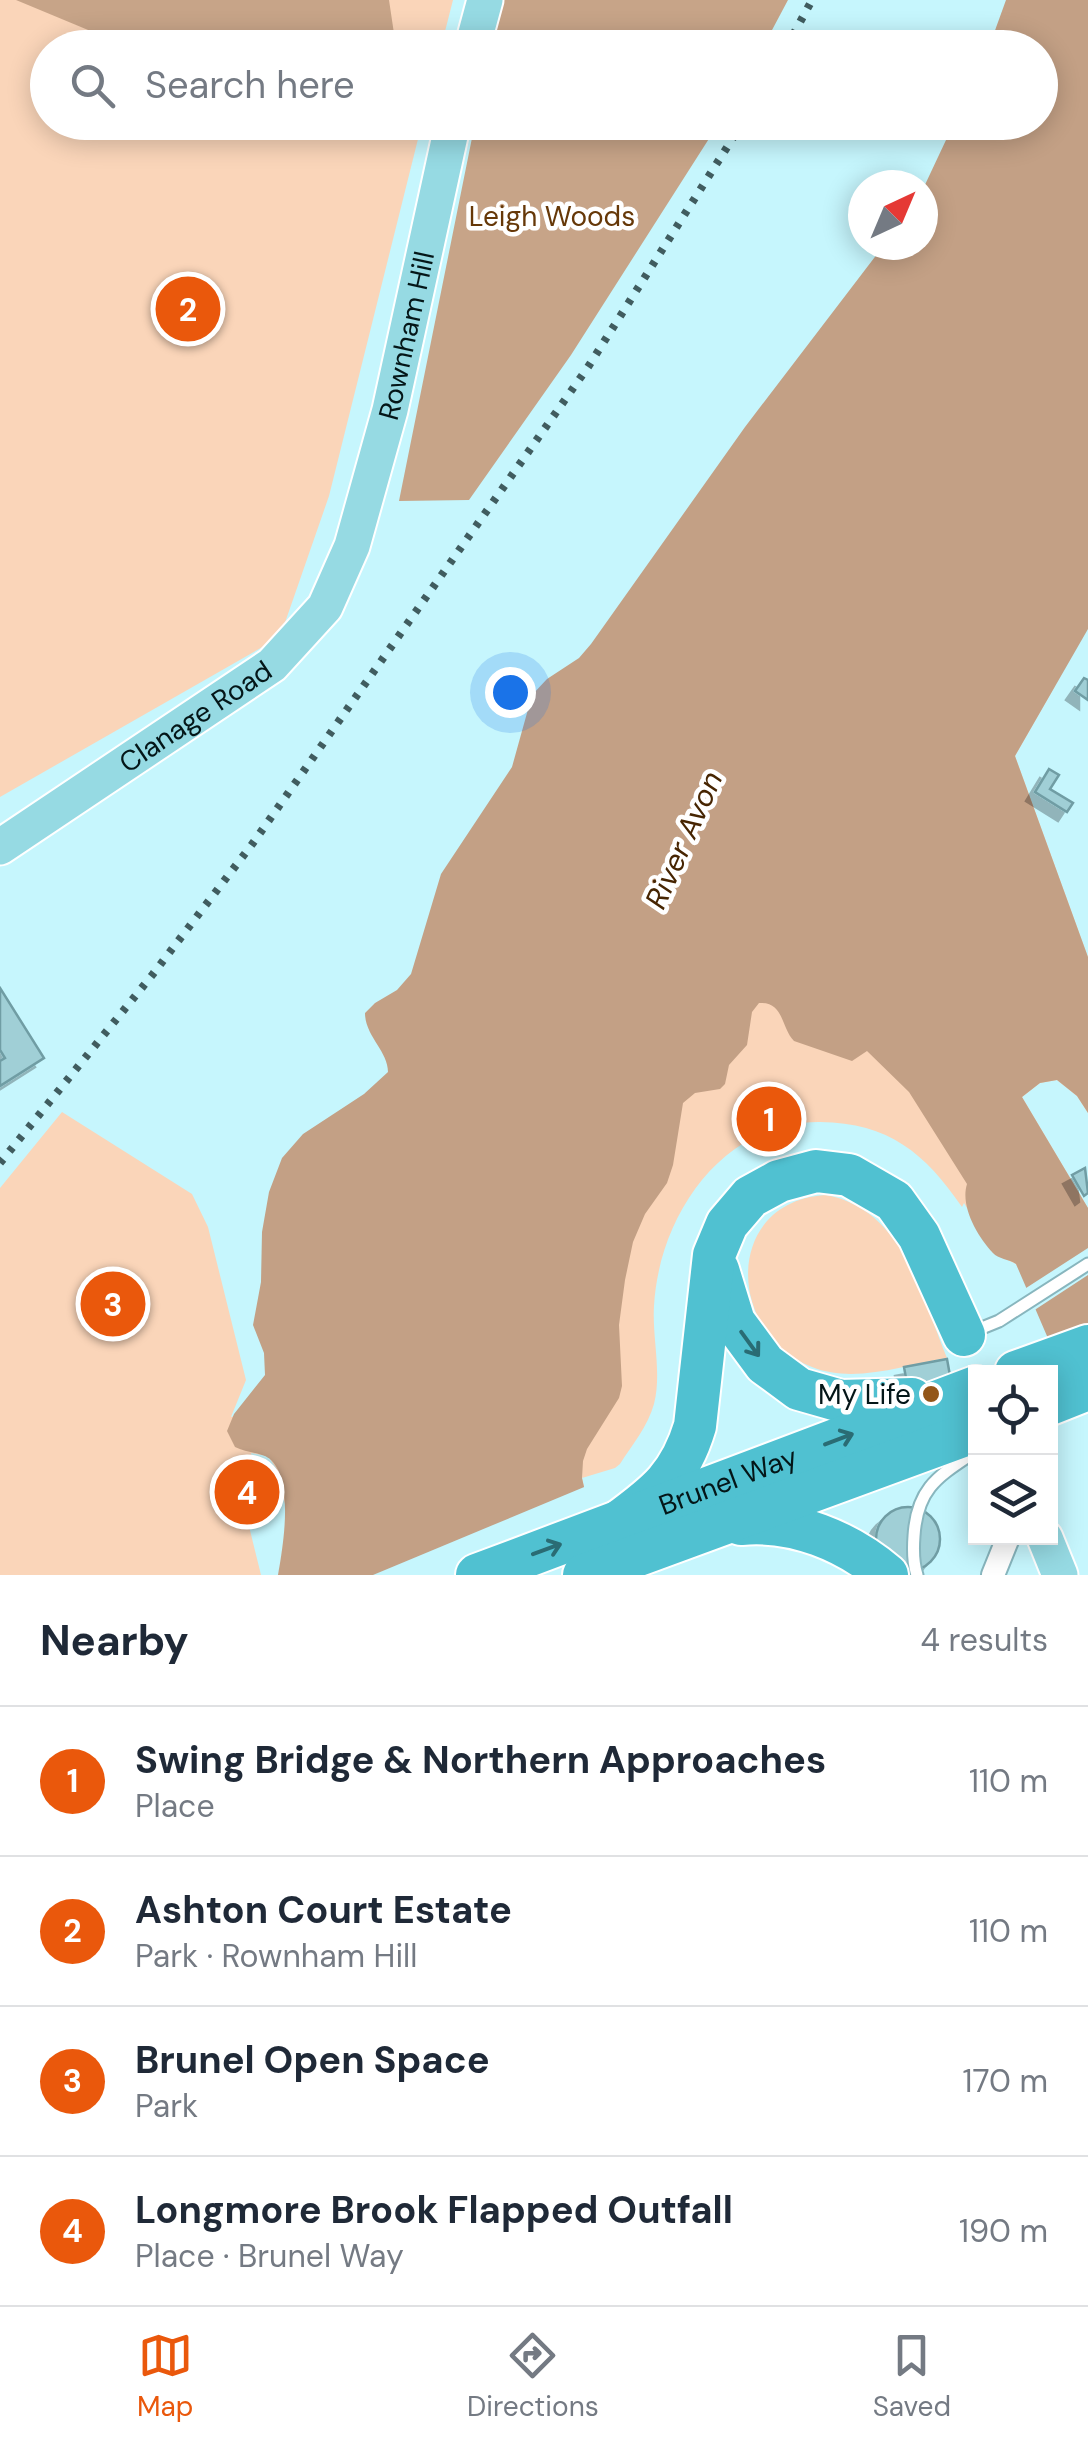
<!DOCTYPE html>
<html lang="en">
<head>
<meta charset="utf-8">
<style>
	body { margin:0; font-family:"DM Sans",sans-serif; background:#f6f6f7; color:#1f2937 }
	.controls { position:absolute; right:30px; bottom:30px; display:grid; overflow:hidden; border-radius:0px; box-shadow:0 5px 25px #0003 }
	.controls button { width:90px; height:90px; display:grid; place-items:center; padding:0; border:0; border-bottom:2px solid #e0e1e3; background:#fff; color:#1f2937; font:50px sans-serif }
	.compass { position:absolute; left:848px; top:170px; width:90px; height:90px; border-radius:50%; background:#fff; box-shadow:0 5px 25px #0003; rotate:44deg }
	.you { position:absolute; left:510px; top:692px; width:35px; height:35px; margin:-25px; border:8px solid #fff; border-radius:50%; background:#1a73e8; box-shadow:0 0 0 15px #1a73e833 }
	.badge { display:grid; place-items:center; width:65px; height:65px; border-radius:50%; background:#ea580c; color:#fff; font-size:32px; font-weight:700 }
	.pin { position:absolute; translate:-50% -50%; border:5px solid #fff; box-shadow:0 2px 10px #0006 }
	.list { margin:0; padding:0; list-style:none }
	h2 { display:flex; justify-content:space-between; align-items:center; height:130px; margin:0; padding:0 40px; font-size:42px }
	h2 small { font-size:32px; font-weight:400; color:#747a83 }
	.list li { display:grid; grid-template-columns:65px 1fr auto; gap:30px; align-items:center; box-sizing:border-box; height:150px; padding:0 40px; border-top:2px solid #e0e1e3 }
	.list b { display:block; font-size:38px; white-space:nowrap }
	.list p { margin:0; font-size:32px; white-space:nowrap; color:#747a83 }
	.list em { font-size:32px; font-style:normal; color:#747a83 }
	.icon { flex:none; width:55px; height:55px; fill:none; stroke:currentColor; stroke-width:2; stroke-linecap:round; stroke-linejoin:round }
	.map { position:relative; flex:none; width:1088px; height:1575px; overflow:hidden }
	.search { position:absolute; background:#fff; box-shadow:0 5px 25px #0003; left:30px; right:30px; top:30px; height:110px; display:flex; align-items:center; gap:25px; box-sizing:border-box; padding:0 35px; border-radius:55px; color:#747a83; font-size:38px }
	.sheet { height:730px; background:#fff }
	nav { display:flex; justify-content:space-around; align-items:center; box-sizing:border-box; height:140px; border-top:2px solid #e0e1e3; background:#fff; font-size:28px; color:#747a83 }
	nav a { display:grid; justify-items:center; gap:5px }
	nav .on { color:#ea580c }
	.map>svg:first-child { display:block }
	.green { fill:#fad5b9 }
	.forest { fill:#c7a488 }
	.water { fill:#c3a085 }
	.pier { fill:#c6f6fd }
	.building { fill:#a0cfd6; stroke:#709da4; stroke-width:2.5; filter:url(#shadow) }
	.lines { fill:none; stroke-linecap:round; stroke-linejoin:round }
	.lane-casing { stroke:#88b6be; stroke-width:15 }
	.street-casing { stroke:#88b6be; stroke-width:26 }
	.primary-casing { stroke:#fff; stroke-width:39 }
	.highway-casing { stroke:#fff; stroke-width:46 }
	.lane { stroke:#fff; stroke-width:11 }
	.street { stroke:#fff; stroke-width:22 }
	.primary { stroke:#96dae3; stroke-width:35 }
	.highway { stroke:#50c1d1; stroke-width:42 }
	.rail { stroke:#405c5f; stroke-width:8; stroke-dasharray:5 10; stroke-linecap:butt }
	.oneway { stroke:#2a6c74 }
	.poi-dot { fill:#935619; stroke:#fff; stroke-width:4 }
	.labels { text-anchor:middle; stroke-width:9; stroke-linejoin:round; paint-order:stroke }
	.park-label { font-size:28px; fill:#663808; stroke:#fff }
	.street-label { font-size:28px; fill:#041618; stroke:#fff }
	.poi-label { font-size:28px; fill:#041618; stroke:#fff; text-anchor:end }
	.water-label { font-size:30px; font-style:italic; fill:#472502; stroke:#fff }
</style>
</head>
<body>
<div class="map">
<svg width="1088" height="1575" viewBox="0 0 1088 1575">
	<defs>
		<filter id="shadow"><feDropShadow dx="-9" dy="9" stdDeviation="0" flood-color="#0004"/></filter>
	</defs>
	<rect width="100%" height="100%" fill="#c6f6fd"/>
	<!-- green -->
	<path class="green" d="M 0,0 L 453,0 L 441,47 L 48,48 L 48,122 L 422,123 L 329,496 L 280,637 L 0,797 Z
		M 1055,686 L 1015,756 L 1088,957 L 1088,1113 L 1077,1096 L 1057,1080 L 1040,1083 L 1022,1097 L 1088,1208 L 1038,1310 L 1016,1264 L 993,1253 L 964,1203 L 962,1207 C 925,1153 889,1123 820,1122 C 722,1121 659,1216 654,1306 C 652,1337 662,1373 654,1404 C 648,1426 632,1445 620,1464 L 615,1468 L 582,1478 L 604,1575 L 472,1480 L 554,1218 Z
		M 62,1112 L 192,1194 L 208,1227 L 246,1380 L 231,1417 L 246,1413 L 302,1427 L 278,1575 L 288,1516 L 276,1468 L 268,1456 L 251,1453 L 254,1463 L 249,1474 L 231,1486 L 245,1510 L 261,1575 L 0,1575 L 0,1188 Z
		M 826,1195 C 903,1209 921,1295 947,1358 C 905,1365 854,1384 812,1367 C 726,1334 723,1201 826,1195 Z"/>
	<!-- forest -->
	<path class="forest" d="M 16,0 L 389,0 L 396,47 L 129,47 Z
		M 501,0 L 788,0 L 763,47 L 491,48 Z
		M 475,123 L 719,123 L 571,355 L 469,500 L 399,501 Z"/>
	<!-- water -->
	<path class="water" d="M 1006,0 L 1088,0 L 1088,629 L 1015,756 L 1088,957 L 1088,1113 L 1077,1096 L 1057,1080 L 1040,1083 L 1022,1097 L 1088,1208 L 1088,1399 L 1050,1343 L 1016,1264 C 1009,1259 998,1259 993,1253 C 977,1236 960,1206 967,1184 L 909,1092 L 867,1051 L 852,1061 L 794,1041 C 781,1028 784,1001 759,1003 L 752,1012 L 747,1045 L 729,1065 L 725,1084 L 720,1089 L 695,1093 L 683,1103 L 673,1165 L 667,1183 L 645,1214 L 633,1242 L 625,1280 L 619,1325 L 622,1386 L 619,1398 L 587,1449 L 583,1461 L 582,1478 L 604,1575 L 278,1575 C 283,1547 294,1482 271,1460 C 263,1452 246,1453 235,1447 L 227,1431 L 234,1414 L 265,1375 L 264,1353 L 253,1325 L 261,1282 L 262,1232 L 269,1192 L 282,1158 L 303,1134 L 364,1094 L 388,1072 C 388,1051 365,1036 365,1013 L 375,1003 L 397,990 L 411,974 L 441,874 L 512,767 L 532,695 L 547,679 L 579,658 L 591,644 L 745,427 L 884,245 L 923,245 L 923,189 L 954,123 L 1040,122 L 1040,48 L 989,47 Z"/>
	<!-- pier -->
	<path class="pier" d="M 1088,1248 L 1088,1275 L 1033,1311 L 1023,1290 Z
		M 589,1485 L 609,1575 L 373,1575 Z"/>
	<!-- building -->
	<path class="building" d="M 1084,678 L 1088,680 L 1088,700 L 1075,691 Z
		M 1049,769 L 1059,775 L 1050,789 L 1073,803 L 1067,812 L 1035,792 Z
		M 0,988 L 44,1058 L 0,1086 L 0,1061 L 5,1058 L 0,1050 Z
		M 1085,1168 L 1088,1193 L 1084,1196 L 1072,1175 Z
		M 947,1359 L 958,1420 L 915,1428 L 904,1367 Z
		M 249,1474 L 264,1499 L 245,1510 L 230,1485 Z
		M876 1539a32 32 0 1 1 64 0a32 32 0 1 1-64 0Z"/>
	<g class="lines">
		<!-- lane casing -->
		<g class="lane-casing">
			<path id="lane" d="M 972,1332 L 999,1321 L 1088,1264
				M 917,1575 C 913,1563 913,1549 914,1536 C 917,1487 939,1476 976,1451"/>
		</g>
		<!-- street casing -->
		<g class="street-casing">
			<path id="street" d="M 993,1575 L 1008,1538"/>
		</g>
		<!-- primary casing -->
		<g class="primary-casing">
			<g id="primary">
				<path d="M 472,48 L 485,0"/>
				<path id="s1" d="M 0,847 L 272,665 L 325,607 L 352,546 L 390,410 L 453,122"/>
				<path d="M 1045,1538 L 1060,1575"/>
			</g>
		</g>
		<!-- highway casing -->
		<g class="highway-casing">
			<g id="highway">
				<path d="M 718,1270 L 734,1322 L 765,1364 L 799,1389 L 841,1401 L 912,1399"/>
				<path d="M 1016,1372 L 1088,1346"/>
				<path d="M 1050,1404 L 1088,1389"/>
				<path d="M 617,1523 C 658,1493 680,1476 695,1426 L 714,1255 L 727,1224 L 750,1197 L 779,1181 L 816,1171 L 849,1175 L 894,1201 L 919,1236 L 964,1335"/>
				<path d="M 741,1524 C 794,1519 847,1541 887,1575"/>
				<path id="s2" d="M 477,1575 L 976,1387"/>
				<path d="M 584,1575 L 976,1431"/>
			</g>
		</g>
		<!-- lane -->
		<use href="#lane" class="lane"/>
		<!-- street -->
		<use href="#street" class="street"/>
		<!-- primary -->
		<use href="#primary" class="primary"/>
		<!-- highway -->
		<use href="#highway" class="highway"/>
		<!-- rail -->
		<path class="rail" d="M 786,48 L 812,0
			M 0,1163 L 153,974 L 253,843 L 588,367 L 743,122"/>
	</g>
	<!-- one-way arrows -->
	<defs><path id="oneway-shaft" d="M-6 0H5M1.5-3L5.5 0L1.5 3" fill="none" stroke-width="1.6" stroke-linecap="round" stroke-linejoin="round" transform="scale(2.5)"/></defs>
	<g class="oneway">
		<use href="#oneway-shaft" transform="translate(750 1344) rotate(54)"/>
		<use href="#oneway-shaft" transform="translate(839 1439) rotate(-21)"/>
		<use href="#oneway-shaft" transform="translate(547 1549) rotate(-20)"/>
	</g>
	<!-- markers -->
	<circle class="poi-dot" cx="931" cy="1394" r="10"/>
	<g class="labels">
		<!-- park labels -->
		<g class="park-label">
			<text x="552" y="226">Leigh Woods</text>
		</g>
		<!-- street labels -->
		<g class="street-label">
			<text dy="10" stroke="none"><textPath href="#s1" startOffset="690">Rownham Hill</textPath></text>
			<text dy="10" stroke="none"><textPath href="#s1" startOffset="235">Clanage Road</textPath></text>
			<text dy="10" stroke="none"><textPath href="#s2" startOffset="268">Brunel Way</textPath></text>
		</g>
		<!-- poi labels -->
		<g class="poi-label">
			<text x="911" y="1404">My Life</text>
		</g>
		<!-- water labels -->
		<g class="water-label">
			<text transform="translate(684 840) rotate(-66)" y="10">River Avon</text>
		</g>
	</g>
</svg>
<div class="controls">
<button><svg class="icon" aria-label="locate" viewBox="0 0 24 24"><circle cx="12" cy="12" r="6"/><path d="M12 2v4M12 18v4M2 12h4M18 12h4"/></svg></button>
<button><svg class="icon" aria-label="layers" viewBox="0 0 24 24"><path d="M12 4l9 5-9 5-9-5zM3 14l9 5 9-5"/></svg></button>
</div>
<svg class="compass" viewBox="-18 -18 36 36"><path d="M0-13l5 13h-10z" fill="#e53935"/><path d="M0 13l5-13h-10z" fill="#747a83"/></svg>
<div class="you"></div>
<div class="pin badge" style="left:769px;top:1119px">1</div>
<div class="pin badge" style="left:188px;top:309px">2</div>
<div class="pin badge" style="left:113px;top:1304px">3</div>
<div class="pin badge" style="left:247px;top:1492px">4</div>
<div class="search"><svg class="icon" aria-label="search" viewBox="0 0 24 24"><circle cx="10" cy="10" r="6"/><path d="M15 15l6 6"/></svg>Search here</div>
</div>
<section class="sheet">
<h2>Nearby<small>4 results</small></h2>
<ul class="list">
<li><span class="badge">1</span><div><b>Swing Bridge &amp; Northern Approaches</b><p>Place</p></div><em>110 m</em></li>
<li><span class="badge">2</span><div><b>Ashton Court Estate</b><p>Park · Rownham Hill</p></div><em>110 m</em></li>
<li><span class="badge">3</span><div><b>Brunel Open Space</b><p>Park</p></div><em>170 m</em></li>
<li><span class="badge">4</span><div><b>Longmore Brook Flapped Outfall</b><p>Place · Brunel Way</p></div><em>190 m</em></li>
</ul>
</section>
<nav>
<a class="on"><svg class="icon" aria-label="map" viewBox="0 0 24 24"><path d="M3 6l6-2 6 2 6-2v14l-6 2-6-2-6 2zM9 4v14M15 6v14"/></svg>Map</a>
<a><svg class="icon" aria-label="directions" viewBox="0 0 24 24"><path d="M12 3l9 9-9 9-9-9zM9 14v-3h6M13 9l2 2-2 2"/></svg>Directions</a>
<a><svg class="icon" aria-label="saved" viewBox="0 0 24 24"><path d="M7 4h10v16l-5-4-5 4z"/></svg>Saved</a>
</nav>
</body>
</html>
